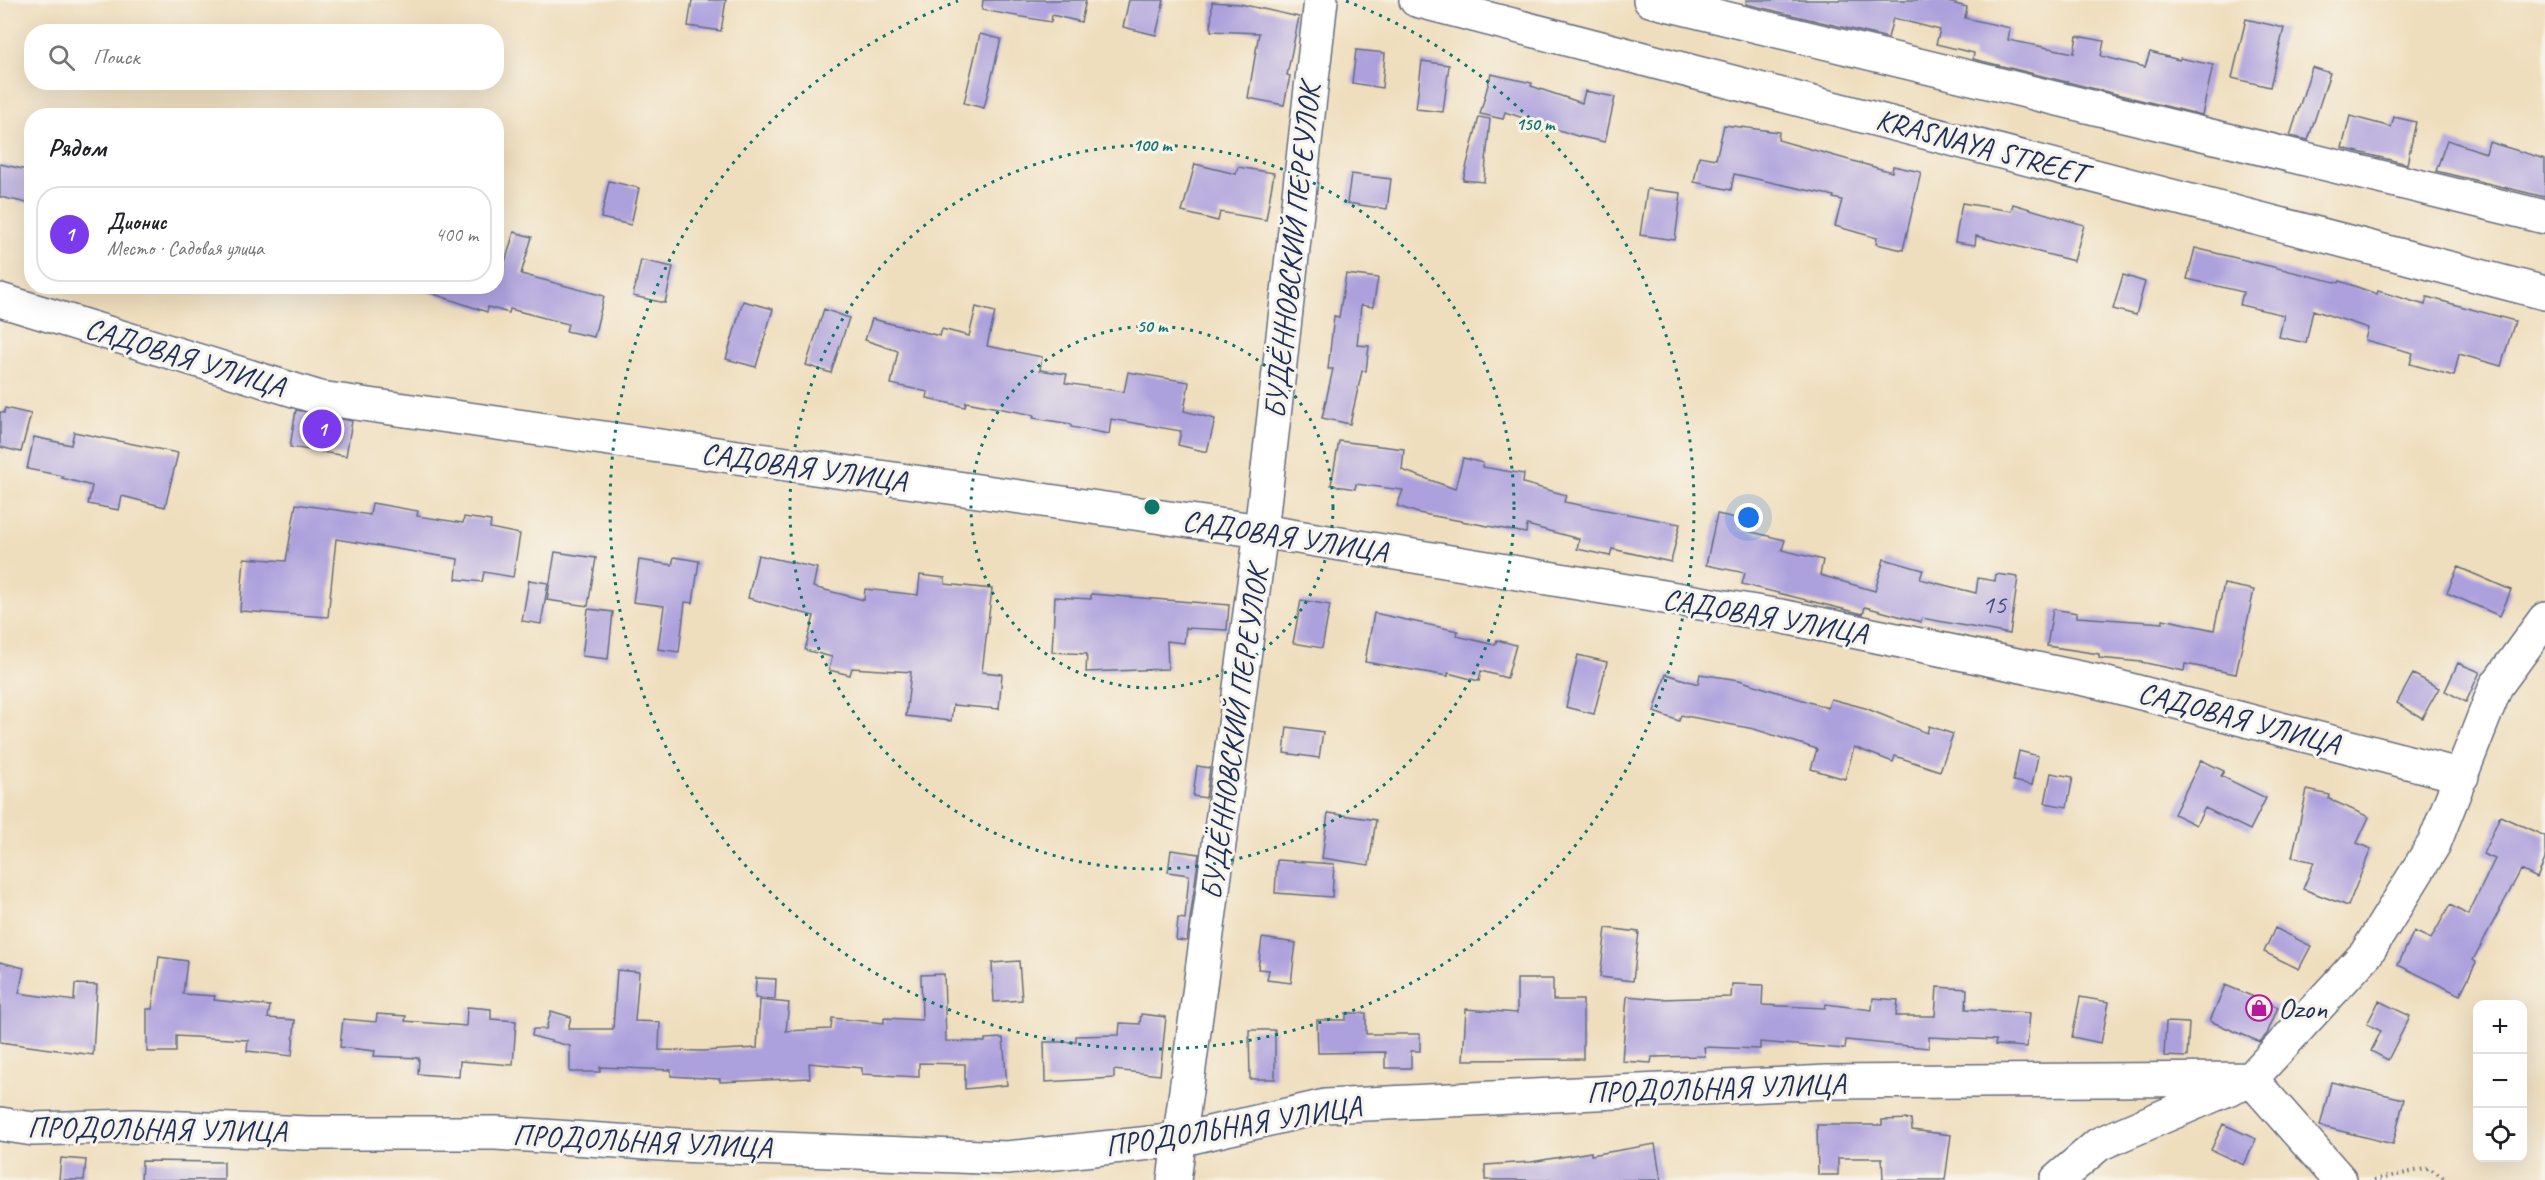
<!DOCTYPE html>
<html lang="ru">
<head>
<meta charset="utf-8">
<style>
	body { margin:0; font-family:Caveat,sans-serif; background:#f2f2f2; color:#202124 }
	.controls { position:absolute; right:18px; bottom:18px; display:grid; overflow:hidden; border-radius:12px; box-shadow:0 6px 24px #0002 }
	.controls button { width:54px; height:54px; display:grid; place-items:center; padding:0; border:0; border-bottom:2px solid #e0e0e0; background:#fff; color:#202124; font:30px sans-serif }
	.you { position:absolute; left:1749px; top:518px; width:21px; height:21px; margin:-15px; border:4px solid #fff; border-radius:50%; background:#1a73e8; box-shadow:0 0 0 9px #1a73e833 }
	.badge { display:grid; place-items:center; width:39px; height:39px; border-radius:50%; background:#7c3aed; color:#fff; font-size:20px; font-weight:700 }
	.pin { position:absolute; translate:-50% -50%; border:3px solid #fff; box-shadow:0 2px 6px #0006 }
	.list { margin:0; padding:0; list-style:none }
	h2 { display:flex; justify-content:space-between; align-items:center; height:78px; margin:0; padding:0 24px; font-size:26px }
	h2 small { font-size:20px; font-weight:400; color:#757577 }
	.list li { display:grid; grid-template-columns:39px 1fr auto; gap:18px; align-items:center; box-sizing:border-box; height:96px; margin:0 12px 12px; padding:0 12px; border:2px solid #e0e0e0; border-radius:24px }
	.list b { display:block; font-size:22px; white-space:nowrap }
	.list p { margin:0; font-size:20px; white-space:nowrap; color:#757577 }
	.list em { font-size:20px; font-style:normal; color:#757577 }
	.icon { flex:none; width:33px; height:33px; fill:none; stroke:currentColor; stroke-width:2; stroke-linecap:round; stroke-linejoin:round }
	.map { position:relative; flex:none; width:2545px; height:1180px; overflow:hidden }
	.search { position:absolute; background:#fff; box-shadow:0 6px 24px #0002; left:24px; top:24px; width:480px; height:66px; display:flex; align-items:center; gap:15px; box-sizing:border-box; padding:0 21px; border-radius:24px; color:#757577; font-size:22px }
	.panel { position:absolute; background:#fff; box-shadow:0 6px 24px #0002; left:24px; top:108px; width:480px; height:186px; border-radius:24px }
	.map>svg:first-child { display:block }
	.building { fill:#ada1dd }
	.lines { fill:none; stroke-linecap:round; stroke-linejoin:round }
	.minor-casing { stroke:#656c7f; stroke-width:36 }
	.path { stroke:#656c7f; stroke-width:4; stroke-dasharray:1.5 4.5; stroke-linecap:butt }
	.minor { stroke:#fff; stroke-width:33 }
	.ring { fill:none; stroke:#0f766e; stroke-width:3; stroke-dasharray:3 6 }
	.labels { text-anchor:middle; stroke-width:6; stroke-linejoin:round; paint-order:stroke }
	.number-label { font-size:27px; fill:#404c7e }
	.street-label { font-size:30px; fill:#1b2f5e; stroke:#f7f3e8 }
	.poi-label { font-size:30px; fill:#1b2f5e; stroke:#f7f3e8; text-anchor:start }
	.centre { fill:#0f766e; stroke:#f7f3e8; stroke-width:3 }
	.ring-label { font-size:18px; text-anchor:middle; font-weight:bold; fill:#0f766e; stroke:#f7f3e8; stroke-width:6; stroke-linejoin:round; paint-order:stroke }
</style>
</head>
<body>
<div class="map">
<svg width="2545" height="1180" viewBox="0 0 2545 1180">
	<rect width="100%" height="100%" fill="#f7f3e8"/>
	<filter id="ink" filterUnits="userSpaceOnUse"><feTurbulence type="fractalNoise" baseFrequency=".0167" numOctaves="2"/><feDisplacementMap in="SourceGraphic" scale="12" xChannelSelector="R" yChannelSelector="G"/><feConvolveMatrix kernelMatrix="1 2 1 2 8 2 1 2 1" color-interpolation-filters="sRGB"/></filter>
	<filter id="wash" filterUnits="userSpaceOnUse"><feTurbulence type="fractalNoise" baseFrequency=".008" numOctaves="4" result="noise"/><feDisplacementMap in="SourceGraphic" scale="24" xChannelSelector="R" yChannelSelector="G"/><feGaussianBlur stdDeviation="1.35" result="paint"/><feColorMatrix in="noise" values="0 0 0 0 0 0 0 0 0 0 0 0 0 0 0 0 0 1.4 0 .05"/><feComposite in="paint" operator="in"/></filter>
	<g filter="url(#wash)">
		<rect width="100%" height="100%" fill="#efdebd"/>
		<g id="blocks">
			<!-- building -->
			<path class="building" d="M 692,0 L 726,0 L 721,31 L 688,26 Z
				M 983,0 L 1086,0 L 1081,22 L 1052,15 L 1051,22 L 982,10 Z
				M 1129,0 L 1164,0 L 1156,35 L 1123,27 Z
				M 1747,0 L 1940,0 L 1967,7 L 1965,18 L 2010,28 L 2008,40 L 2074,53 L 2077,36 L 2104,41 L 2101,56 L 2145,67 L 2150,52 L 2179,60 L 2180,58 L 2213,65 L 2202,115 L 1973,59 L 1974,53 L 1936,44 L 1940,30 L 1893,18 L 1888,38 L 1746,4 Z
				M 1212,2 L 1240,4 L 1299,17 L 1287,75 L 1290,76 L 1284,105 L 1248,98 L 1259,33 L 1211,31 Z
				M 2246,19 L 2284,28 L 2270,87 L 2232,78 Z
				M 980,34 L 1001,39 L 984,108 L 964,103 Z
				M 1356,50 L 1385,53 L 1382,88 L 1352,83 Z
				M 1422,61 L 1449,65 L 1443,112 L 1416,109 Z
				M 2312,67 L 2330,73 L 2308,140 L 2290,136 Z
				M 1491,74 L 1532,83 L 1531,86 L 1582,103 L 1585,91 L 1615,97 L 1605,142 L 1577,136 L 1505,112 L 1503,119 L 1480,114 Z
				M 2350,116 L 2391,127 L 2394,117 L 2416,122 L 2407,164 L 2342,148 Z
				M 1479,117 L 1490,119 L 1484,182 L 1463,180 Z
				M 1724,125 L 1779,132 L 1778,140 L 1892,172 L 1893,166 L 1921,172 L 1903,250 L 1876,244 L 1877,238 L 1835,226 L 1842,200 L 1833,198 L 1834,196 L 1734,174 L 1731,190 L 1694,182 L 1699,156 L 1716,159 Z
				M 2447,140 L 2486,153 L 2489,142 L 2545,159 L 2545,197 L 2436,171 Z
				M 0,164 L 32,171 L 32,204 L 0,197 Z
				M 1195,164 L 1236,174 L 1238,167 L 1274,173 L 1266,220 L 1220,212 L 1218,221 L 1182,212 Z
				M 1351,174 L 1391,179 L 1387,209 L 1347,203 Z
				M 609,181 L 639,188 L 631,225 L 601,218 Z
				M 1647,189 L 1681,193 L 1675,240 L 1640,235 Z
				M 1962,203 L 2011,211 L 2013,204 L 2084,225 L 2074,261 L 1976,236 L 1975,245 L 1955,242 Z
				M 514,232 L 532,237 L 521,274 L 604,296 L 594,337 L 566,331 L 568,324 L 510,309 L 509,313 L 488,307 L 487,312 L 422,290 L 423,286 L 498,286 Z
				M 2195,248 L 2339,283 L 2340,281 L 2377,294 L 2378,291 L 2425,305 L 2427,297 L 2515,321 L 2501,366 L 2459,354 L 2454,376 L 2410,364 L 2413,353 L 2365,340 L 2368,328 L 2313,310 L 2306,343 L 2279,337 L 2284,315 L 2240,305 L 2243,292 L 2187,279 Z
				M 641,260 L 673,267 L 665,303 L 633,296 Z
				M 1346,274 L 1378,278 L 1373,307 L 1361,305 L 1357,345 L 1369,346 L 1366,371 L 1362,371 L 1350,424 L 1322,418 L 1333,369 L 1328,369 L 1334,316 L 1339,317 Z
				M 2123,275 L 2145,282 L 2136,315 L 2113,309 Z
				M 743,301 L 773,309 L 756,367 L 726,359 Z
				M 976,307 L 995,312 L 987,346 L 1042,357 L 1040,370 L 1067,374 L 1065,383 L 1124,392 L 1128,372 L 1189,382 L 1184,411 L 1215,419 L 1207,452 L 1178,445 L 1181,431 L 1111,419 L 1109,434 L 1071,427 L 1071,424 L 1033,418 L 1034,415 L 966,402 L 965,407 L 927,398 L 928,392 L 891,384 L 898,351 L 865,340 L 872,319 L 940,336 L 942,329 L 969,336 Z
				M 824,309 L 849,318 L 831,373 L 806,365 Z
				M 5,408 L 31,414 L 21,452 L 0,447 L 0,412 L 4,413 Z
				M 296,410 L 352,421 L 346,456 L 290,447 Z
				M 74,432 L 178,453 L 165,507 L 122,496 L 119,510 L 88,504 L 92,486 L 62,478 L 63,476 L 27,469 L 34,437 L 71,445 Z
				M 1339,441 L 1404,449 L 1402,470 L 1455,489 L 1463,458 L 1483,463 L 1482,467 L 1524,474 L 1523,483 L 1566,495 L 1564,502 L 1680,524 L 1671,562 L 1612,549 L 1610,556 L 1577,549 L 1579,539 L 1527,525 L 1526,533 L 1418,513 L 1397,506 L 1403,490 L 1356,484 L 1355,489 L 1331,485 Z
				M 372,503 L 418,511 L 417,516 L 463,523 L 464,517 L 491,521 L 490,528 L 520,534 L 513,577 L 484,572 L 482,582 L 456,579 L 458,559 L 336,539 L 328,617 L 240,611 L 244,558 L 286,561 L 296,504 L 370,515 Z
				M 1717,514 L 1741,519 L 1739,529 L 1785,540 L 1782,550 L 1823,560 L 1820,575 L 1875,591 L 1884,559 L 1923,570 L 1920,579 L 1976,593 L 1978,578 L 1995,581 L 1996,574 L 2018,577 L 2010,634 L 1922,618 L 1921,622 L 1865,607 L 1863,614 L 1742,584 L 1745,573 L 1706,565 Z
				M 555,552 L 596,558 L 588,606 L 547,600 Z
				M 758,555 L 817,568 L 813,587 L 864,600 L 865,589 L 918,595 L 920,575 L 945,578 L 945,584 L 992,589 L 982,672 L 1002,674 L 999,709 L 953,705 L 951,721 L 906,716 L 911,672 L 852,668 L 850,675 L 829,670 L 832,657 L 805,650 L 814,616 L 748,598 Z
				M 674,557 L 699,561 L 693,603 L 685,602 L 679,652 L 658,649 L 664,606 L 633,602 L 639,560 L 672,565 Z
				M 2458,567 L 2511,590 L 2500,616 L 2447,593 Z
				M 529,580 L 548,583 L 541,624 L 522,621 Z
				M 2224,584 L 2254,590 L 2236,674 L 2185,664 L 2184,671 L 2141,662 L 2099,658 L 2099,654 L 2047,646 L 2053,609 L 2077,613 L 2077,617 L 2163,623 L 2163,619 L 2214,630 Z
				M 1091,594 L 1229,605 L 1227,630 L 1186,628 L 1184,643 L 1167,641 L 1168,669 L 1086,672 L 1087,654 L 1052,652 L 1055,597 L 1091,599 Z
				M 1301,600 L 1330,605 L 1322,648 L 1293,643 Z
				M 588,609 L 613,612 L 608,659 L 582,656 Z
				M 1374,613 L 1458,631 L 1457,636 L 1495,645 L 1497,640 L 1516,645 L 1507,678 L 1481,671 L 1479,681 L 1448,673 L 1448,676 L 1365,662 Z
				M 1578,655 L 1607,662 L 1594,714 L 1566,707 Z
				M 2458,663 L 2480,672 L 2466,702 L 2445,691 Z
				M 1666,674 L 1698,684 L 1700,674 L 1739,680 L 1828,708 L 1831,699 L 1865,708 L 1927,733 L 1929,726 L 1953,734 L 1940,771 L 1895,756 L 1893,762 L 1854,747 L 1845,779 L 1811,769 L 1817,749 L 1754,729 L 1681,715 L 1679,721 L 1654,712 Z
				M 2413,674 L 2439,688 L 2422,718 L 2397,703 Z
				M 1287,727 L 1323,732 L 1319,758 L 1284,753 Z
				M 2019,751 L 2038,756 L 2032,785 L 2013,781 Z
				M 2201,760 L 2224,771 L 2221,776 L 2266,798 L 2250,830 L 2205,808 L 2196,825 L 2174,814 Z
				M 1197,766 L 1210,768 L 1206,798 L 1193,796 Z
				M 2051,773 L 2073,777 L 2067,807 L 2045,803 Z
				M 2307,790 L 2330,795 L 2329,799 L 2369,817 L 2357,843 L 2371,849 L 2348,906 L 2303,889 L 2314,862 L 2292,857 Z
				M 1328,813 L 1376,820 L 1369,865 L 1322,858 Z
				M 2500,816 L 2545,836 L 2545,859 L 2537,878 L 2521,870 L 2473,960 L 2476,962 L 2460,995 L 2398,965 L 2414,931 L 2431,939 L 2450,905 L 2468,915 L 2495,859 L 2483,854 Z
				M 1171,850 L 1199,854 L 1187,941 L 1176,940 L 1178,918 L 1185,919 L 1189,875 L 1168,872 Z
				M 1277,860 L 1334,864 L 1332,897 L 1275,893 Z
				M 1606,928 L 1639,932 L 1633,981 L 1600,977 Z
				M 2275,928 L 2311,946 L 2299,969 L 2264,952 Z
				M 1262,938 L 1296,943 L 1291,983 L 1267,980 L 1269,970 L 1258,969 Z
				M 159,957 L 187,961 L 183,994 L 215,996 L 214,1000 L 270,1006 L 268,1018 L 295,1020 L 292,1056 L 247,1051 L 248,1040 L 176,1036 L 176,1052 L 147,1052 L 147,1009 L 152,1009 Z
				M 1019,961 L 1022,1000 L 994,1002 L 992,963 Z
				M 0,962 L 24,968 L 19,993 L 74,1001 L 75,984 L 97,985 L 93,1055 L 0,1042 Z
				M 617,970 L 639,972 L 635,1021 L 660,1022 L 659,1050 L 703,1051 L 757,1048 L 760,1000 L 789,1003 L 786,1031 L 831,1029 L 832,1018 L 884,1023 L 884,1018 L 922,1020 L 921,975 L 944,974 L 946,1041 L 985,1042 L 985,1039 L 1003,1038 L 1007,1085 L 965,1089 L 965,1064 L 919,1063 L 919,1077 L 862,1074 L 862,1068 L 809,1063 L 810,1078 L 720,1082 L 720,1079 L 671,1076 L 671,1070 L 600,1067 L 600,1072 L 570,1072 L 570,1046 L 532,1036 L 533,1029 L 546,1029 L 551,1011 L 571,1017 L 568,1029 L 613,1029 Z
				M 756,978 L 776,979 L 775,999 L 755,998 Z
				M 1517,979 L 1553,979 L 1553,1000 L 1583,1000 L 1583,1059 L 1463,1060 L 1466,1009 L 1517,1013 Z
				M 1732,984 L 1763,985 L 1762,1005 L 1825,1008 L 1826,1004 L 1872,1010 L 1873,998 L 1898,1000 L 1896,1016 L 1935,1016 L 1937,987 L 1967,989 L 1966,1009 L 2030,1013 L 2027,1047 L 1995,1045 L 1996,1040 L 1929,1037 L 1929,1048 L 1846,1040 L 1845,1049 L 1760,1042 L 1760,1049 L 1704,1047 L 1705,1056 L 1652,1057 L 1651,1063 L 1622,1061 L 1627,996 L 1660,999 L 1731,997 Z
				M 2225,985 L 2278,1007 L 2267,1034 L 2260,1042 L 2210,1021 Z
				M 2080,997 L 2109,1002 L 2101,1043 L 2072,1037 Z
				M 2379,1001 L 2410,1016 L 2388,1060 L 2371,1051 L 2381,1031 L 2367,1024 Z
				M 467,1007 L 491,1009 L 491,1019 L 516,1021 L 513,1065 L 460,1061 L 459,1077 L 418,1074 L 419,1058 L 374,1056 L 375,1051 L 340,1047 L 343,1019 L 376,1022 L 377,1014 L 406,1016 L 405,1021 L 466,1026 Z
				M 1346,1013 L 1366,1013 L 1366,1034 L 1420,1034 L 1420,1051 L 1411,1051 L 1411,1068 L 1385,1068 L 1385,1052 L 1318,1053 L 1317,1020 L 1346,1020 Z
				M 1141,1014 L 1166,1017 L 1160,1075 L 1114,1070 L 1114,1078 L 1045,1082 L 1044,1042 L 1076,1042 L 1076,1036 L 1119,1035 L 1120,1023 L 1140,1024 Z
				M 2166,1022 L 2189,1023 L 2187,1057 L 2164,1056 Z
				M 1249,1030 L 1275,1030 L 1275,1079 L 1250,1079 Z
				M 2331,1082 L 2404,1099 L 2393,1144 L 2320,1126 Z
				M 1911,1119 L 1912,1130 L 1951,1135 L 1945,1180 L 1883,1180 L 1882,1158 L 1838,1158 L 1838,1175 L 1818,1175 L 1817,1125 L 1882,1125 L 1882,1120 Z
				M 2223,1124 L 2256,1139 L 2244,1165 L 2211,1150 Z
				M 1655,1144 L 1661,1180 L 1485,1180 L 1485,1165 L 1531,1162 L 1591,1152 L 1591,1155 Z
				M 61,1158 L 86,1160 L 84,1180 L 59,1180 Z
				M 142,1161 L 224,1162 L 224,1180 L 141,1180 Z"/>
		</g>
	</g>
	<g filter="url(#ink)">
		<use href="#blocks" fill-opacity="0" stroke="#656c7f" stroke-width="1.5"/>
		<g class="lines">
			<!-- minor casing -->
			<g class="minor-casing">
				<path id="minor" d="M 1416,0 L 2545,293
					M 1650,0 L 2545,217
					M 0,300 L 320,398 L 1261,531 L 1780,616 L 2099,682 L 2462,776
					M 2251,1079 L 2340,1180
					M 0,1124 L 33,1129 L 135,1126 L 308,1133 L 496,1133 L 677,1145 L 1007,1158 L 1179,1140 L 1325,1106 L 1827,1082 L 2251,1079
					M 1174,1180 L 1261,531 L 1321,0
					M 2057,1180 L 2099,1144 L 2251,1079 L 2366,954 L 2434,844 L 2496,686 L 2545,619"/>
			</g>
			<!-- path -->
			<path class="path" d="M 2374,1180 L 2429,1168 L 2447,1180"/>
			<!-- minor -->
			<use href="#minor" class="minor"/>
		</g>
	</g>
	<!-- distance rings -->
	<g class="ring">
		<circle cx="1152" cy="507" r="181"/>
		<circle cx="1152" cy="507" r="362"/>
		<path d="M1346 1A542 542 0 1 1 958 1"/>
	</g>
	<!-- icons -->
	<defs>
		<g id="shop-ring" transform="scale(1.35)"><circle r="9.5" fill="#f7f3e8" stroke="#b5179e" stroke-width="1.5"/><path d="M-5-2.5h2.3a2.7 3.5 0 0 1 5.4 0H5L5.5 6h-11ZM-1.5-2.5h3a1.5 2.3 0 0 0-3 0Z" fill="#b5179e"/></g>
	</defs>
	<g fill-rule="evenodd">
		<use href="#shop-ring" x="2259" y="1008"/>
	</g>
	<g class="labels">
		<!-- number labels -->
		<g class="number-label">
			<text x="1994" y="613">15</text>
		</g>
		<!-- street labels -->
		<g class="street-label">
			<text transform="translate(1981 146) rotate(15)" y="10">KRASNAYA STREET</text>
			<text transform="translate(1292 251) rotate(-84)" y="10">БУДЁННОВСКИЙ ПЕРЕУЛОК</text>
			<text transform="translate(185 357) rotate(17)" y="10">САДОВАЯ УЛИЦА</text>
			<text transform="translate(804 467) rotate(8)" y="10">САДОВАЯ УЛИЦА</text>
			<text transform="translate(1285 536) rotate(9)" y="10">САДОВАЯ УЛИЦА</text>
			<text transform="translate(1765 616) rotate(10)" y="10">САДОВАЯ УЛИЦА</text>
			<text transform="translate(2239 718) rotate(15)" y="10">САДОВАЯ УЛИЦА</text>
			<text transform="translate(1234 733) rotate(-82)" y="10">БУДЁННОВСКИЙ ПЕРЕУЛОК</text>
			<text transform="translate(1716 1088) rotate(-2)" y="10">ПРОДОЛЬНАЯ УЛИЦА</text>
			<text transform="translate(1233 1126) rotate(-9)" y="10">ПРОДОЛЬНАЯ УЛИЦА</text>
			<text transform="translate(157 1129) rotate(1)" y="10">ПРОДОЛЬНАЯ УЛИЦА</text>
			<text transform="translate(642 1141) rotate(3)" y="10">ПРОДОЛЬНАЯ УЛИЦА</text>
		</g>
		<!-- poi labels -->
		<g class="poi-label">
			<text x="2278" y="1018">Ozon</text>
		</g>
	</g>
	<circle cx="1152" cy="507" r="9" class="centre"/>
	<g class="ring-label">
		<text x="1535" y="130">150 m</text>
		<text x="1152" y="151">100 m</text>
		<text x="1152" y="332">50 m</text>
	</g>
</svg>
<div class="controls">
<button>+</button>
<button>−</button>
<button><svg class="icon" aria-label="locate" viewBox="0 0 24 24"><circle cx="12" cy="12" r="6"/><path d="M12 2v4M12 18v4M2 12h4M18 12h4"/></svg></button>
</div>
<div class="you"></div>
<div class="pin badge" style="left:322px;top:429px">1</div>
<div class="search"><svg class="icon" aria-label="search" viewBox="0 0 24 24"><circle cx="10" cy="10" r="6"/><path d="M15 15l6 6"/></svg>Поиск</div>
<section class="panel">
<h2>Рядом<small></small></h2>
<ul class="list">
<li><span class="badge">1</span><div><b>Дионис</b><p>Место · Садовая улица</p></div><em>400 m</em></li>
</ul>
</section>
</div>
</body>
</html>
